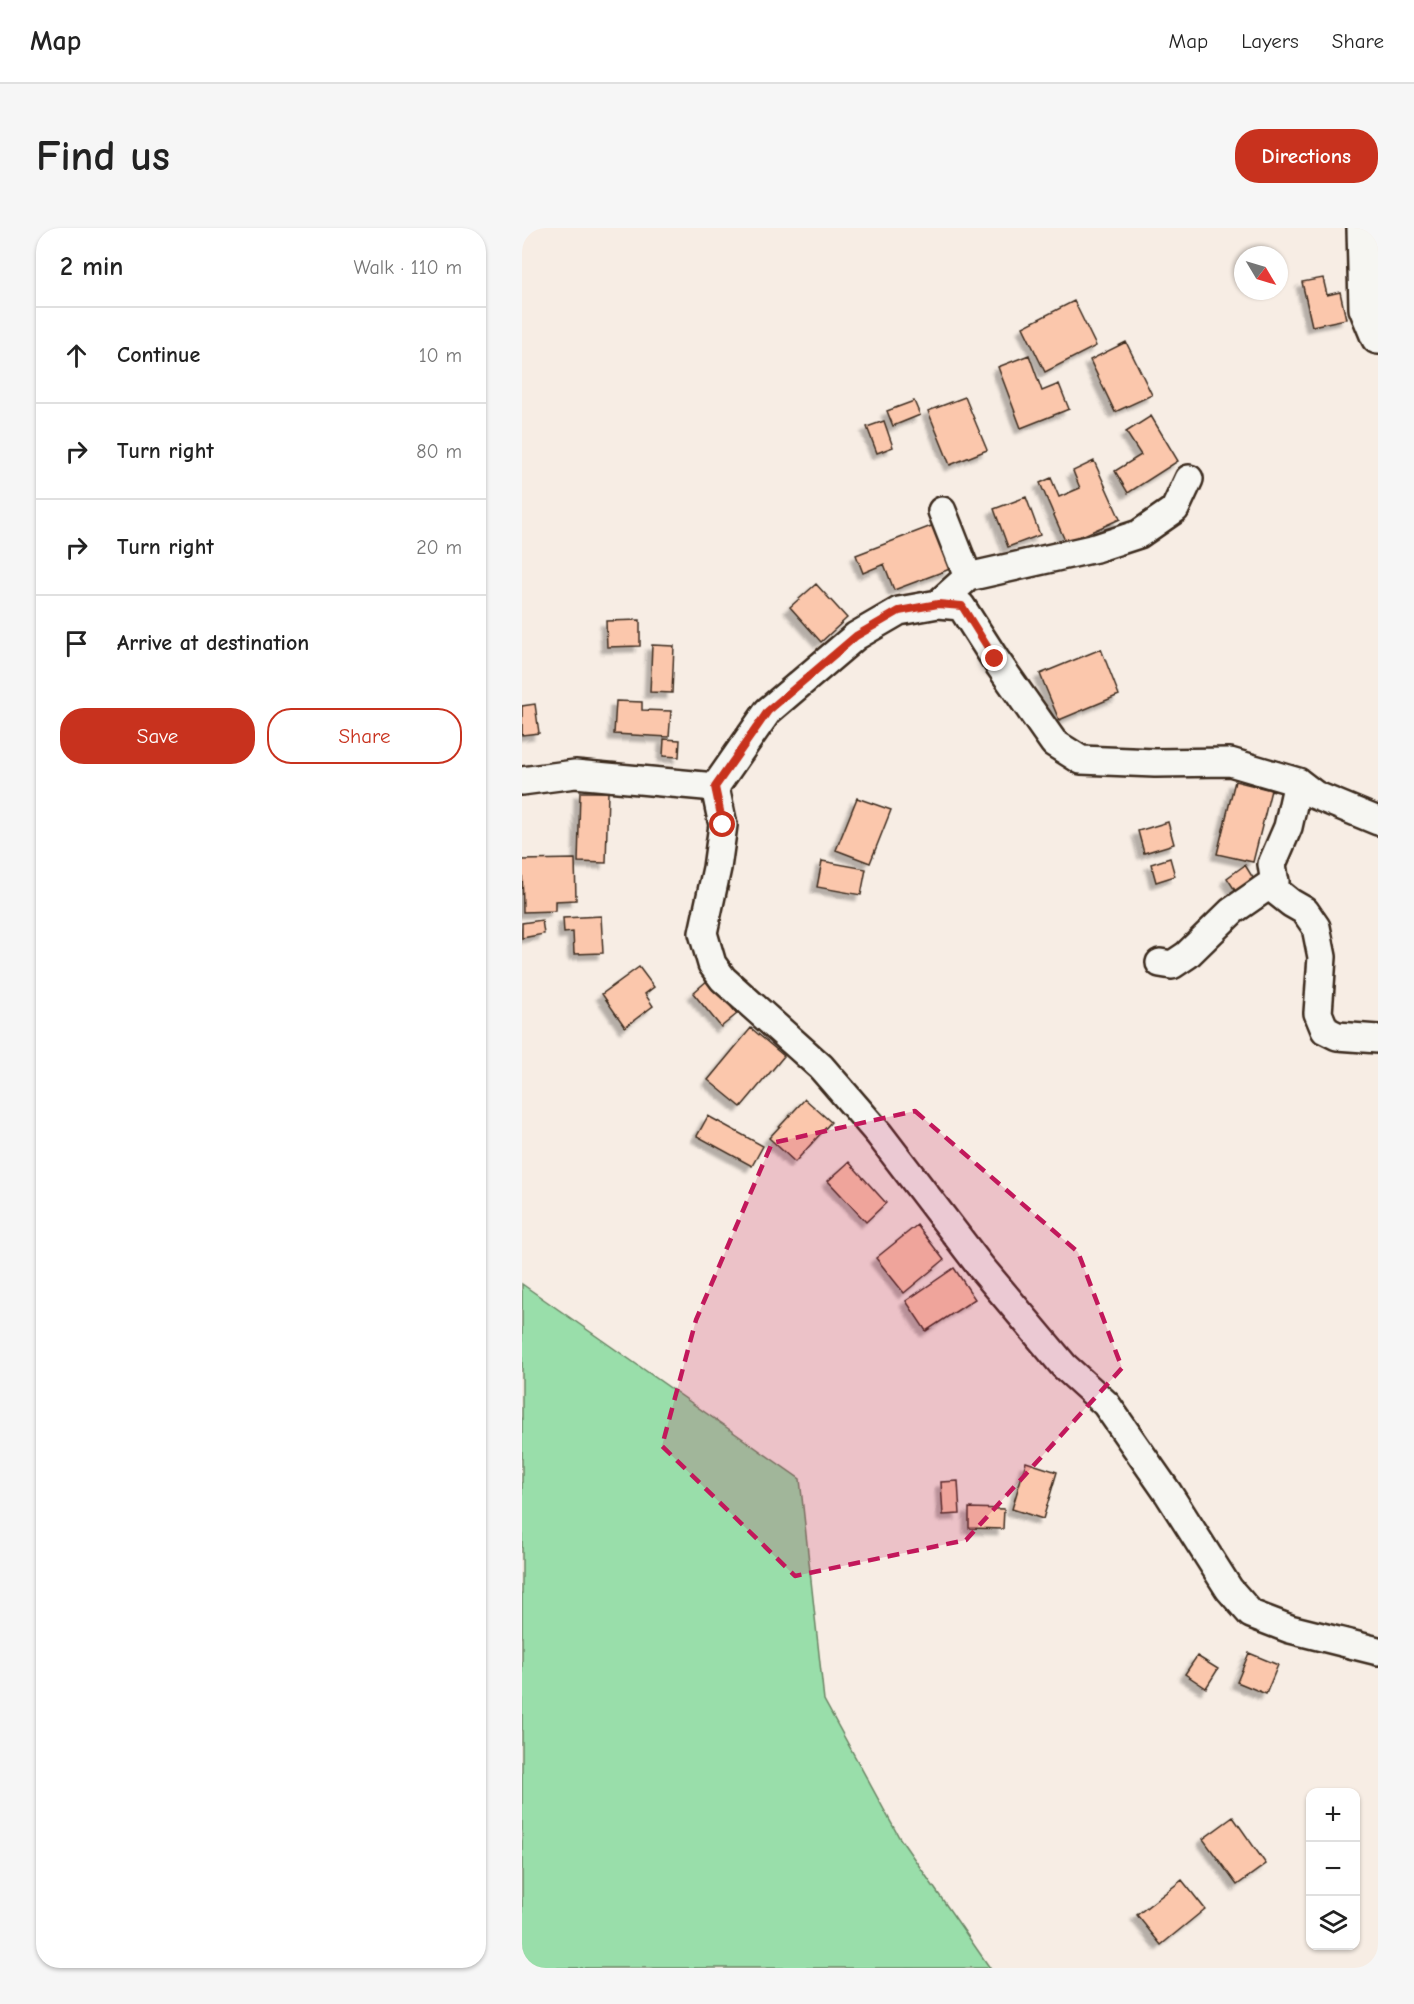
<!DOCTYPE html>
<html lang="en">
<head>
<meta charset="utf-8">
<style>
	body { margin:0; font-family:"Comic Neue",sans-serif; background:#f6f6f6; color:#222 }
	.controls { position:absolute; right:18px; bottom:18px; display:grid; overflow:hidden; border-radius:12px; box-shadow:0 2px 4px #0004 }
	.controls button { width:54px; height:54px; display:grid; place-items:center; padding:0; border:0; border-bottom:2px solid #e0e0e0; background:#fff; color:#222; font:30px sans-serif }
	.compass { position:absolute; left:712px; top:18px; width:54px; height:54px; border-radius:50%; background:#fff; box-shadow:0 2px 4px #0004; rotate:128deg }
	.stop { position:absolute; width:18px; height:18px; margin:-14px; border:4px solid #c8321e; border-radius:50%; background:#fff }
	.stop.end { background:#c8321e; border-color:#fff; box-shadow:0 2px 6px #0008 }
	.list { margin:0; padding:0; list-style:none }
	h2 { display:flex; justify-content:space-between; align-items:center; height:78px; margin:0; padding:0 24px; font-size:26px }
	h2 small { font-size:20px; font-weight:400; color:#767676 }
	.list li { display:grid; grid-template-columns:39px 1fr auto; gap:18px; align-items:center; box-sizing:border-box; height:96px; padding:0 24px; border-top:2px solid #e0e0e0 }
	.list b { display:block; font-size:22px; white-space:nowrap }
	.list em { font-size:20px; font-style:normal; color:#767676 }
	.actions { display:flex; gap:12px; padding:18px 24px }
	.actions a { flex:1; padding:14px 0; border:2px solid #c8321e; border-radius:24px; text-align:center; font-size:21px; color:#c8321e }
	.actions .main { background:#c8321e; color:#fff }
	.icon { flex:none; width:33px; height:33px; fill:none; stroke:currentColor; stroke-width:2; stroke-linecap:round; stroke-linejoin:round }
	.map { position:relative; flex:none; width:856px; height:1740px; overflow:hidden; border-radius:24px }
	header { display:flex; align-items:center; gap:36px; box-sizing:border-box; height:84px; padding:0 30px; background:#fff; border-bottom:2px solid #e0e0e0 }
	header strong { font-size:28px }
	nav { display:flex; gap:33px; margin-inline-start:auto; font-size:21px }
	.intro { display:flex; align-items:center; justify-content:space-between; box-sizing:border-box; height:144px; padding:0 36px }
	h1 { margin:0; font-size:42px }
	.button { padding:15px 27px; border-radius:24px; background:#c8321e; color:#fff; font-size:21px; font-weight:700 }
	main { display:flex; gap:36px; padding:0 36px }
	aside { flex:1; background:#fff; border-radius:24px; box-shadow:0 2px 4px #0004 }
	.map>svg:first-child { display:block }
	.green { fill:#99deaa; stroke:#6a8464; stroke-width:1.5 }
	.building { fill:#fbc7ac; stroke:#3b2a1e; stroke-width:1.5; filter:url(#shadow) }
	.lines { fill:none; stroke-linecap:round; stroke-linejoin:round }
	.minor-casing { stroke:#3b2a1e; stroke-width:32 }
	.major-casing { stroke:#3b2a1e; stroke-width:38 }
	.minor { stroke:#f6f6f2; stroke-width:27 }
	.major { stroke:#f6f6f2; stroke-width:33 }
	.route { stroke:#c8321e; stroke-width:8 }
	.marked { fill:#c2185b; fill-opacity:0.2; stroke:#c2185b; stroke-width:4.5; stroke-dasharray:12 8; stroke-linejoin:round }
</style>
</head>
<body>
<header>
<strong>Map</strong>
<nav><a>Map</a><a>Layers</a><a>Share</a></nav>
</header>
<div class="intro"><h1>Find us</h1><a class="button">Directions</a></div>
<main>
<aside>
<h2>2 min<small>Walk · 110 m</small></h2>
<ul class="list">
<li><svg class="icon" aria-label="ahead" viewBox="0 0 24 24"><path d="M12 20V5M6 11l6-6 6 6"/></svg><div><b>Continue</b></div><em>10 m</em></li>
<li><svg class="icon" aria-label="right" viewBox="0 0 24 24"><path d="M7 20v-9h11M14 6l5 5-5 5"/></svg><div><b>Turn right</b></div><em>80 m</em></li>
<li><svg class="icon" aria-label="right" viewBox="0 0 24 24"><path d="M7 20v-9h11M14 6l5 5-5 5"/></svg><div><b>Turn right</b></div><em>20 m</em></li>
<li><svg class="icon" aria-label="arrive" viewBox="0 0 24 24"><path d="M6 21V4h12l-3 4 3 4H6"/></svg><div><b>Arrive at destination</b></div></li>
</ul>
<div class="actions"><a class="main">Save</a><a>Share</a></div>
</aside>
<div class="map">
<svg width="856" height="1740" viewBox="0 0 856 1740">
	<defs>
		<filter id="shadow"><feDropShadow dx="-5.5" dy="5.5" stdDeviation="1.5" flood-color="#0004"/></filter>
	</defs>
	<rect width="100%" height="100%" fill="#f7ede4"/>
	<filter id="ink" filterUnits="userSpaceOnUse"><feTurbulence type="fractalNoise" baseFrequency=".0167" numOctaves="2"/><feDisplacementMap in="SourceGraphic" scale="12" xChannelSelector="R" yChannelSelector="G"/><feConvolveMatrix kernelMatrix="1 2 1 2 8 2 1 2 1" color-interpolation-filters="sRGB"/></filter>
	<g filter="url(#ink)">
		<!-- green -->
		<path class="green" d="M 0,1056 L 278,1251 L 302,1472 L 377,1609 L 468,1740 L 0,1740 Z"/>
		<!-- building -->
		<path class="building" d="M 801,50 L 805,67 L 818,64 L 824,91 L 790,98 L 780,54 Z
			M 552,73 L 574,118 L 523,144 L 501,99 Z
			M 604,114 L 630,167 L 593,184 L 568,132 Z
			M 507,127 L 520,163 L 537,156 L 547,181 L 499,200 L 476,139 Z
			M 443,169 L 465,222 L 428,237 L 406,183 Z
			M 392,173 L 398,187 L 371,198 L 365,183 Z
			M 629,188 L 656,233 L 606,265 L 593,243 L 619,227 L 604,204 Z
			M 362,193 L 371,219 L 355,225 L 345,199 Z
			M 572,233 L 598,291 L 544,315 L 518,255 L 529,250 L 537,269 L 558,260 L 551,243 Z
			M 504,269 L 518,307 L 486,319 L 472,281 Z
			M 412,297 L 428,341 L 372,362 L 362,336 L 341,345 L 334,327 Z
			M 294,356 L 325,390 L 299,414 L 268,379 Z
			M 118,392 L 118,418 L 85,419 L 84,393 Z
			M 130,417 L 152,418 L 150,465 L 128,464 Z
			M 579,421 L 597,467 L 537,492 L 518,446 Z
			M 94,473 L 120,474 L 120,482 L 149,483 L 147,509 L 92,506 Z
			M 13,476 L 17,505 L 0,507 L 0,478 Z
			M 142,511 L 158,512 L 157,529 L 141,528 Z
			M 713,553 L 749,562 L 731,634 L 695,626 Z
			M 58,564 L 86,564 L 84,635 L 56,634 Z
			M 335,570 L 369,582 L 348,635 L 314,622 Z
			M 646,594 L 652,616 L 622,625 L 616,603 Z
			M 648,630 L 653,648 L 634,654 L 629,636 Z
			M 53,631 L 54,672 L 33,673 L 33,683 L 1,684 L 0,632 Z
			M 300,633 L 344,641 L 339,667 L 295,659 Z
			M 723,637 L 736,658 L 718,670 L 705,650 Z
			M 79,688 L 81,725 L 52,726 L 51,704 L 42,705 L 41,690 Z
			M 20,692 L 22,706 L 0,710 L 0,695 Z
			M 117,739 L 132,759 L 123,766 L 131,778 L 103,799 L 80,766 Z
			M 187,751 L 215,786 L 199,799 L 171,765 Z
			M 229,800 L 262,828 L 219,879 L 186,852 Z
			M 283,871 L 309,894 L 273,934 L 247,910 Z
			M 186,888 L 241,918 L 230,938 L 175,908 Z
			M 327,934 L 364,975 L 344,994 L 306,953 Z
			M 395,997 L 422,1032 L 382,1065 L 354,1030 Z
			M 432,1040 L 453,1071 L 404,1103 L 384,1073 Z
			M 504,1234 L 535,1244 L 521,1291 L 490,1281 Z
			M 436,1253 L 438,1286 L 421,1287 L 419,1254 Z
			M 447,1280 L 482,1281 L 481,1301 L 447,1300 Z
			M 727,1425 L 756,1437 L 744,1466 L 715,1454 Z
			M 675,1428 L 696,1441 L 684,1460 L 663,1446 Z
			M 711,1589 L 744,1636 L 715,1657 L 681,1611 Z
			M 660,1652 L 683,1681 L 639,1717 L 615,1687 Z"/>
		<g class="lines">
			<!-- minor casing -->
			<g class="minor-casing">
				<path id="minor" d="M 420,283 L 446,349
					M 416,376 L 446,349 L 574,320 L 617,306 L 653,281 L 667,251
					M 0,553 L 53,546 L 193,559
					M 776,554 L 766,599 L 750,636 L 754,663 L 769,675 L 783,683 L 794,699 L 800,729 L 796,785 L 803,802 L 815,808 L 856,811
					M 856,593 L 793,567 L 776,554 L 708,534 L 633,535 L 559,532 L 532,515 L 473,431 L 439,378 L 416,376 L 377,383 L 334,408 L 246,483 L 193,559 L 201,597 L 195,640 L 181,705 L 190,736 L 201,751 L 299,839 L 357,906 L 458,1038 L 542,1138 L 584,1176 L 646,1265 L 707,1361 L 729,1386 L 768,1401 L 856,1423
					M 638,735 L 650,737 L 665,727 L 710,683 L 753,653"/>
			</g>
			<!-- major casing -->
			<g class="major-casing">
				<path id="major" d="M 842,0 L 844,80 L 856,109"/>
			</g>
			<!-- minor -->
			<use href="#minor" class="minor"/>
			<!-- major -->
			<use href="#major" class="major"/>
		</g>
	</g>
	<g class="lines" filter="url(#ink)">
		<!-- route -->
		<path class="route" d="M 201,597 L 193,559 L 246,483 L 334,408 L 377,383 L 416,376 L 440,378 L 473,431"/>
	</g>
	<!-- marked area -->
	<path class="marked" d="M 393,883 L 556,1024 L 600,1140 L 444,1312 L 273,1348 L 140,1218 L 174,1092 L 250,915 Z"/>
</svg>
<div class="controls">
<button>+</button>
<button>−</button>
<button><svg class="icon" aria-label="layers" viewBox="0 0 24 24"><path d="M12 4l9 5-9 5-9-5zM3 14l9 5 9-5"/></svg></button>
</div>
<svg class="compass" viewBox="-18 -18 36 36"><path d="M0-13l5 13h-10z" fill="#e53935"/><path d="M0 13l5-13h-10z" fill="#767676"/></svg>
<div class="stop" style="left:201px;top:597px"></div>
<div class="stop end" style="left:473px;top:431px"></div>
</div>
</main>
</body>
</html>
